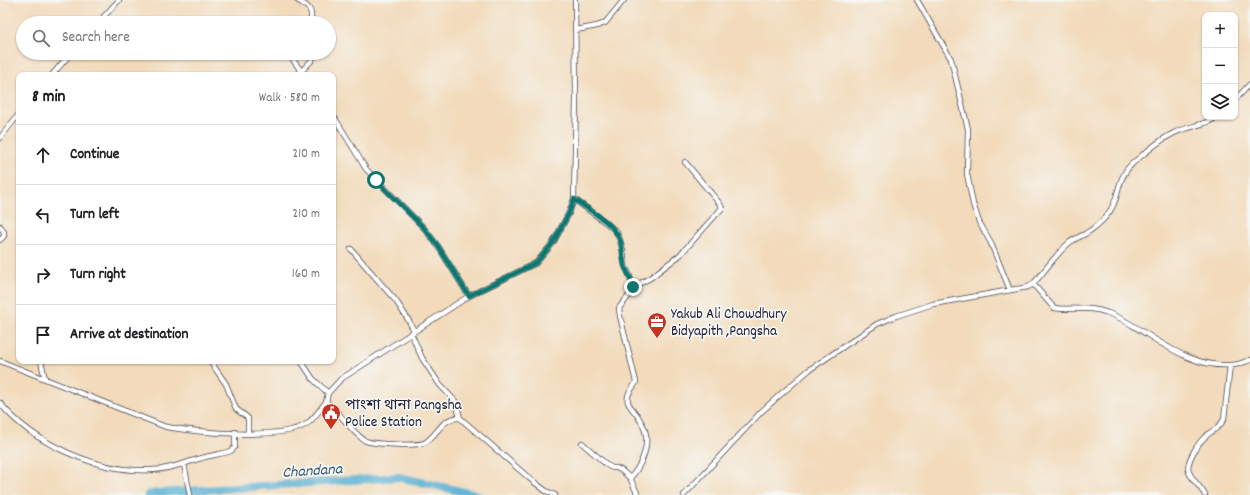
<!DOCTYPE html>
<html lang="en">
<head>
<meta charset="utf-8">
<style>
	body { margin:0; font-family:Dekko,"Noto Sans Bengali",sans-serif; background:#f2f2f2; color:#202124 }
	.controls { position:absolute; right:12px; top:12px; display:grid; overflow:hidden; border-radius:8px; box-shadow:0 1px 3px #0004 }
	.controls button { width:36px; height:36px; display:grid; place-items:center; padding:0; border:0; border-bottom:1px solid #e0e0e0; background:#fff; color:#202124; font:20px sans-serif }
	.stop { position:absolute; width:12px; height:12px; margin:-9px; border:3px solid #0f766e; border-radius:50%; background:#fff }
	.stop.end { background:#0f766e; border-color:#fff; box-shadow:0 1px 4px #0008 }
	.list { margin:0; padding:0; list-style:none }
	h2 { display:flex; justify-content:space-between; align-items:center; height:52px; margin:0; padding:0 16px; font-size:17px }
	h2 small { font-size:13px; font-weight:400; color:#757577 }
	.list li { display:grid; grid-template-columns:26px 1fr auto; gap:12px; align-items:center; box-sizing:border-box; height:60px; padding:0 16px; border-top:1px solid #e0e0e0 }
	.list b { display:block; font-size:15px; white-space:nowrap }
	.list em { font-size:13px; font-style:normal; color:#757577 }
	.icon { flex:none; width:22px; height:22px; fill:none; stroke:currentColor; stroke-width:2; stroke-linecap:round; stroke-linejoin:round }
	.map { position:relative; flex:none; width:1250px; height:495px; overflow:hidden }
	.search { position:absolute; background:#fff; box-shadow:0 1px 3px #0004; left:16px; top:16px; width:320px; height:44px; display:flex; align-items:center; gap:10px; box-sizing:border-box; padding:0 14px; border-radius:22px; color:#757577; font-size:15px }
	.panel { position:absolute; background:#fff; box-shadow:0 1px 3px #0004; left:16px; top:72px; width:320px; height:292px; border-radius:8px }
	.map>svg:first-child { display:block }
	.lines { fill:none; stroke-linecap:round; stroke-linejoin:round }
	.river { stroke:#52aed0; stroke-width:8 }
	.minor-casing { stroke:#413e4e; stroke-width:6 }
	.minor { stroke:#fff; stroke-width:4.5 }
	.route { stroke:#0f766e; stroke-width:5 }
	.labels { text-anchor:middle; stroke-width:3.5; stroke-linejoin:round; paint-order:stroke }
	.poi-label { font-size:15px; fill:#22223b; stroke:#f6f6f2; text-anchor:start }
	.water-label { font-size:16px; font-style:italic; fill:#355a77; stroke:#f6f6f2 }
</style>
</head>
<body>
<div class="map">
<svg width="1250" height="495" viewBox="0 0 1250 495">
	<rect width="100%" height="100%" fill="#f6f6f2"/>
	<filter id="ink" filterUnits="userSpaceOnUse"><feTurbulence type="fractalNoise" baseFrequency=".025" numOctaves="2"/><feDisplacementMap in="SourceGraphic" scale="8" xChannelSelector="R" yChannelSelector="G"/><feConvolveMatrix kernelMatrix="1 2 1 2 8 2 1 2 1" color-interpolation-filters="sRGB"/></filter>
	<filter id="wash" filterUnits="userSpaceOnUse"><feTurbulence type="fractalNoise" baseFrequency=".012" numOctaves="4" result="noise"/><feDisplacementMap in="SourceGraphic" scale="16" xChannelSelector="R" yChannelSelector="G"/><feGaussianBlur stdDeviation="0.9" result="paint"/><feColorMatrix in="noise" values="0 0 0 0 0 0 0 0 0 0 0 0 0 0 0 0 0 1.4 0 .05"/><feComposite in="paint" operator="in"/></filter>
	<g filter="url(#wash)">
		<rect width="100%" height="100%" fill="#f2daba"/>
		<g class="lines">
			<!-- river -->
			<path class="river" d="M 148,495 L 156,493 L 399,477 L 477,495"/>
		</g>
	</g>
	<g filter="url(#ink)">
		<g class="lines">
			<!-- minor casing -->
			<g class="minor-casing">
				<path id="minor" d="M 297,0 C 308,6 314,10 310,23
					M 917,0 L 951,59 L 968,129 L 967,174 L 973,204 L 979,222 L 990,241 L 1010,290
					M 257,21 L 258,23
					M 98,23 L 119,0
					M 576,30 L 597,26 L 605,23 L 624,0
					M 288,53 L 304,75
					M 52,75 L 71,53
					M 298,75 L 312,60 L 315,53
					M 1235,100 L 1250,84
					M 333,115 L 366,169 L 424,228 L 438,246 L 469,296
					M 0,138 L 19,114
					M 574,199 L 605,222 L 616,231 L 620,240 L 623,251 L 625,266 L 629,274 L 633,287 L 632,292 L 619,308 L 620,316 L 636,382 C 633,389 626,393 628,402 C 629,406 634,411 637,415 C 641,421 645,428 646,435 C 648,450 640,468 630,478 L 638,495
					M 0,226 L 4,232 L 4,236 L 0,240
					M 351,249 L 396,301 L 409,321 L 414,331
					M 1033,284 L 1054,308 C 1075,311 1087,305 1108,313 C 1123,318 1135,327 1148,335 C 1173,351 1202,368 1232,365 C 1238,365 1244,362 1250,360
					M 633,287 L 650,278 L 680,255 L 722,208 L 720,204 L 685,162
					M 411,333 L 422,358 L 440,385 L 456,402 L 460,418
					M 0,361 L 166,427 C 196,432 279,440 305,425 C 314,420 319,410 326,402 C 340,411 353,435 366,441 C 374,444 419,447 426,442 C 439,433 442,417 460,418 L 529,478 L 546,491 L 555,495
					M 41,361 L 45,379
					M 210,361 L 226,384 L 236,409 L 248,418 L 248,433
					M 301,361 L 313,379 L 328,393
					M 326,402 L 328,393 L 341,379 L 469,296 L 536,263 L 553,243 L 569,213 L 574,199 L 576,99 L 575,0
					M 0,403 C 33,444 99,473 152,470 C 172,469 183,463 202,458 C 212,455 222,454 231,451 L 235,447 L 235,432
					M 582,443 L 607,465 L 612,468 L 616,468 L 621,470 L 630,478
					M 184,464 L 190,495
					M 684,495 L 761,412 L 781,394 L 809,370 L 877,324 L 896,316 L 933,304 L 1028,287 L 1033,284 C 1045,271 1055,255 1069,243 C 1074,239 1079,237 1085,234 C 1093,229 1102,222 1108,214 C 1121,198 1115,179 1133,163 C 1145,153 1159,140 1174,133 C 1188,126 1204,126 1217,117
					M 1205,495 C 1201,487 1192,480 1189,472 C 1185,462 1199,442 1206,436 C 1213,430 1221,427 1224,419 L 1230,365"/>
			</g>
			<!-- minor -->
			<use href="#minor" class="minor"/>
		</g>
	</g>
	<g class="lines" filter="url(#ink)">
		<!-- route -->
		<path class="route" d="M 376,180 L 424,228 L 438,246 L 469,296 L 536,263 L 553,243 L 569,213 L 574,199 C 589,210 613,222 620,240 C 623,248 622,259 625,267 C 628,274 632,279 633,287"/>
	</g>
	<!-- icons -->
	<defs>
		<g id="office-pin" transform="scale(1)"><path d="M0 17L-7.5 6A9.5 9.5 0 1 1 7.5 6Z" fill="#c8321e" stroke="#f6f6f2"/><path d="M-6-3h4V-5.5h4V-3h4V5H-6ZM-1-4.5V-3h2v-1.5ZM-6 0V1H6V0Z" fill="#fff"/></g>
		<g id="civic-pin" transform="scale(1)"><path d="M0 17L-7.5 6A9.5 9.5 0 1 1 7.5 6Z" fill="#c8321e" stroke="#f6f6f2"/><path d="M-.6-6.5H3V-4.5H.6V-3L4-1V1h2V6H-6V1h2V-1L-.6-3ZM-1.2 2.5V6h2.4V2.5Z" fill="#fff"/></g>
	</defs>
	<g fill-rule="evenodd">
		<use href="#office-pin" x="657" y="322"/>
		<use href="#civic-pin" x="331" y="413"/>
	</g>
	<g class="labels">
		<!-- poi labels -->
		<g class="poi-label">
			<text x="671" y="318">Yakub Ali Chowdhury<tspan x="671" dy="17">Bidyapith ,Pangsha</tspan></text>
			<text x="345" y="409">পাংশা থানা Pangsha<tspan x="345" dy="17">Police Station</tspan></text>
		</g>
		<!-- water labels -->
		<g class="water-label">
			<text transform="translate(312 469) rotate(-4)" y="6">Chandana</text>
		</g>
	</g>
</svg>
<div class="controls">
<button>+</button>
<button>−</button>
<button><svg class="icon" aria-label="layers" viewBox="0 0 24 24"><path d="M12 4l9 5-9 5-9-5zM3 14l9 5 9-5"/></svg></button>
</div>
<div class="stop" style="left:376px;top:180px"></div>
<div class="stop end" style="left:633px;top:287px"></div>
<div class="search"><svg class="icon" aria-label="search" viewBox="0 0 24 24"><circle cx="10" cy="10" r="6"/><path d="M15 15l6 6"/></svg>Search here</div>
<section class="panel">
<h2>8 min<small>Walk · 580 m</small></h2>
<ul class="list">
<li><svg class="icon" aria-label="ahead" viewBox="0 0 24 24"><path d="M12 20V5M6 11l6-6 6 6"/></svg><div><b>Continue</b></div><em>210 m</em></li>
<li><svg class="icon" aria-label="left" viewBox="0 0 24 24"><path d="M17 20v-9H6M10 6l-5 5 5 5"/></svg><div><b>Turn left</b></div><em>210 m</em></li>
<li><svg class="icon" aria-label="right" viewBox="0 0 24 24"><path d="M7 20v-9h11M14 6l5 5-5 5"/></svg><div><b>Turn right</b></div><em>160 m</em></li>
<li><svg class="icon" aria-label="arrive" viewBox="0 0 24 24"><path d="M6 21V4h12l-3 4 3 4H6"/></svg><div><b>Arrive at destination</b></div></li>
</ul>
</section>
</div>
</body>
</html>
